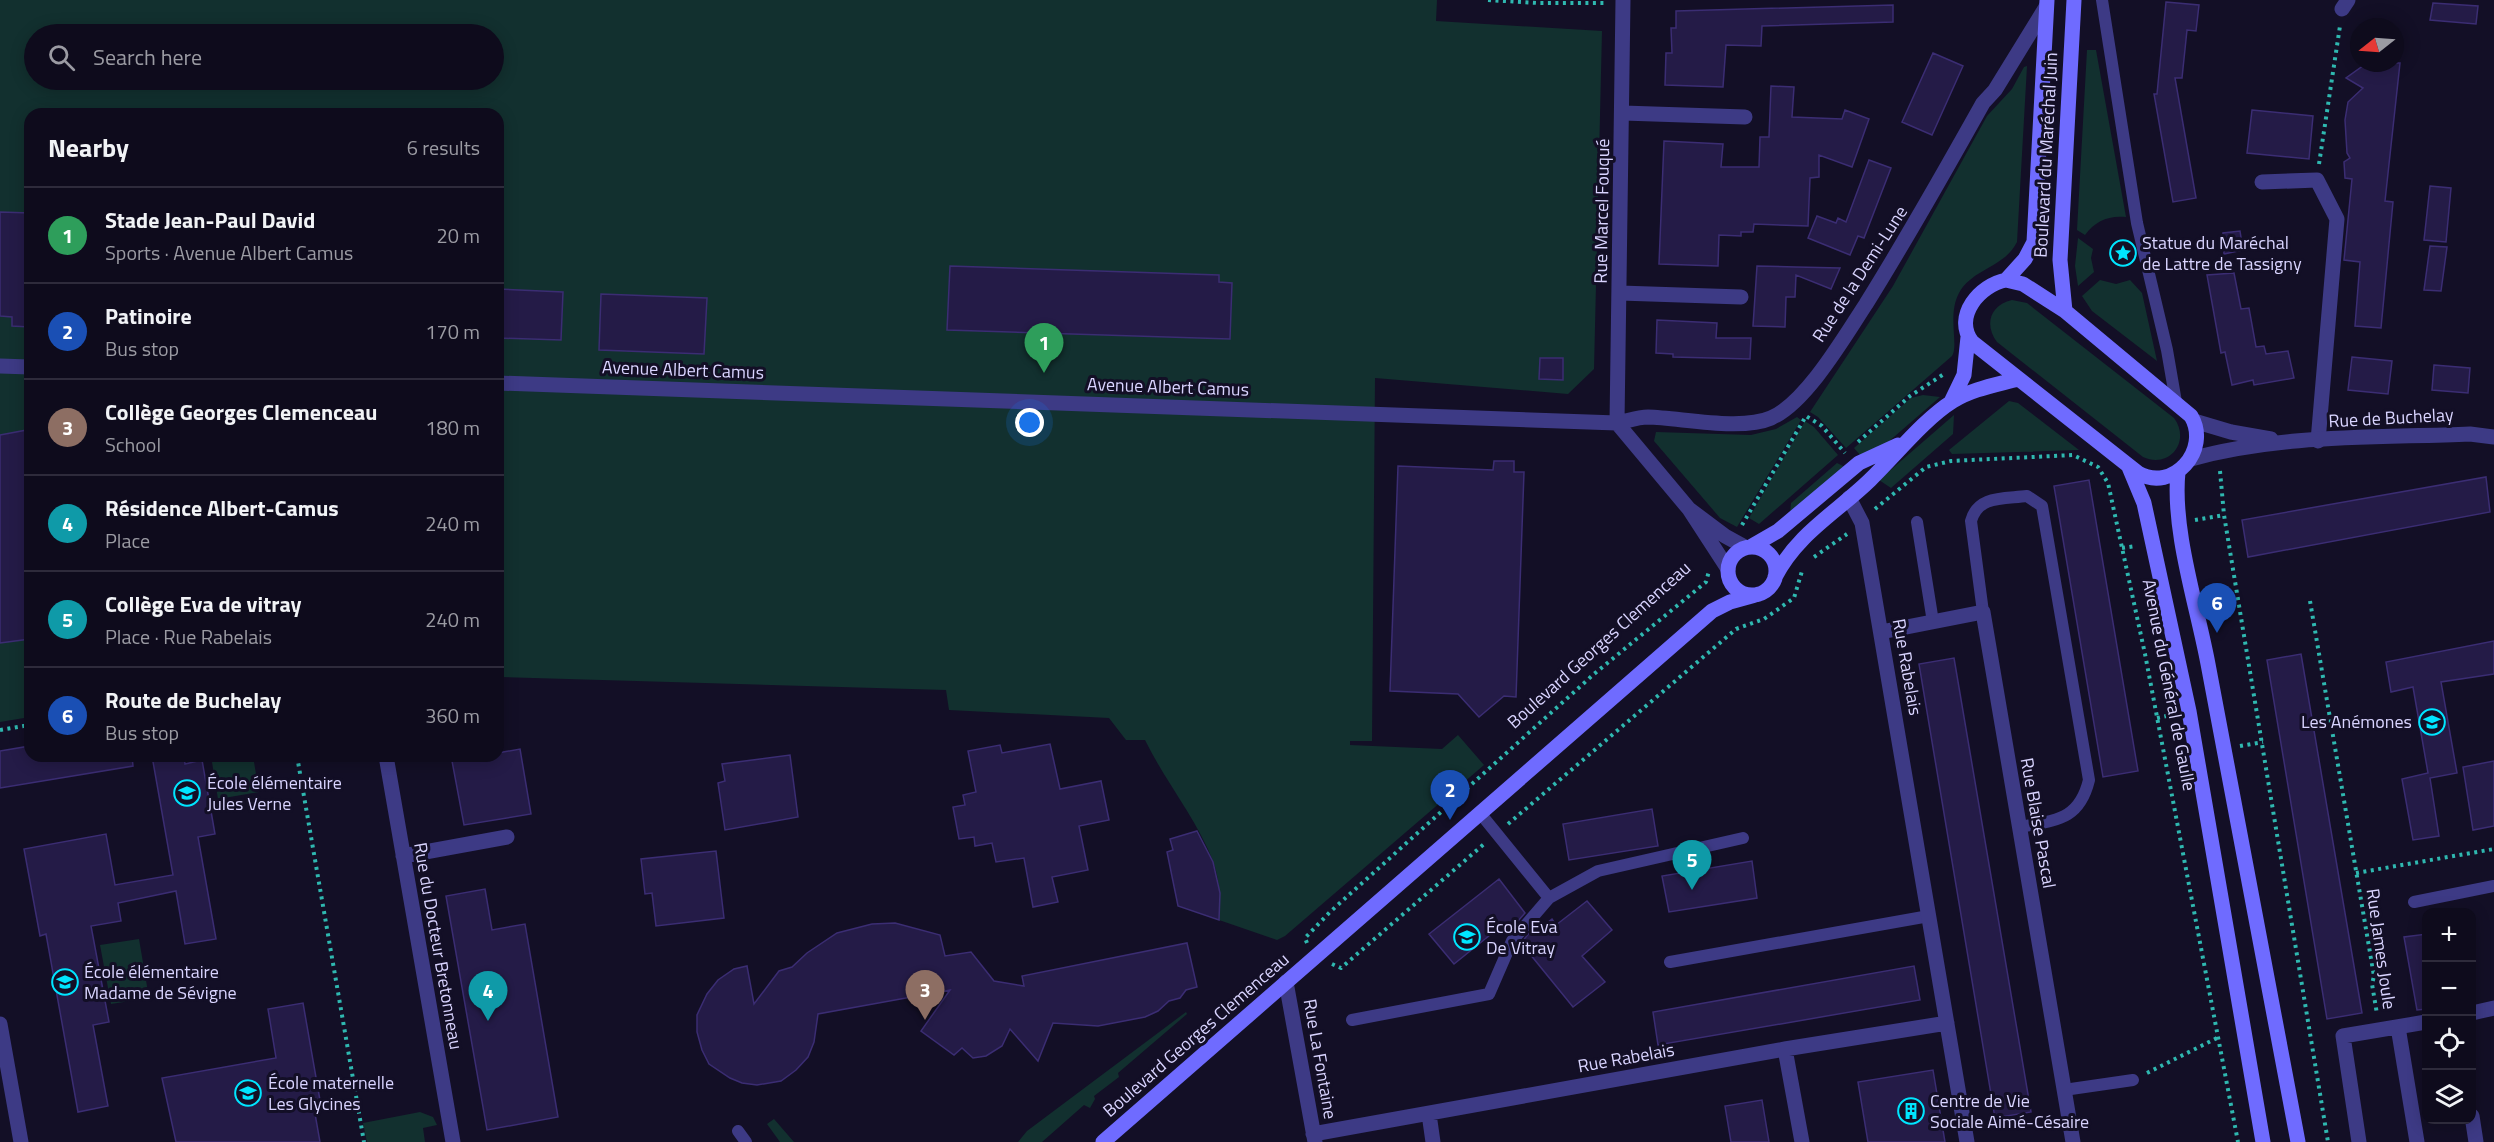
<!DOCTYPE html>
<html lang="en">
<head>
<meta charset="utf-8">
<style>
	body { margin:0; font-family:"Titillium Web",sans-serif; background:#171425; color:#f1f3f6 }
	.controls { position:absolute; right:18px; bottom:18px; display:grid; overflow:hidden; border-radius:12px; box-shadow:0 3px 15px #0003 }
	.controls button { width:54px; height:54px; display:grid; place-items:center; padding:0; border:0; border-bottom:2px solid #2e2b3b; background:#0e0b1c; color:#f1f3f6; font:30px sans-serif }
	.compass { position:absolute; left:2350px; top:18px; width:54px; height:54px; border-radius:50%; background:#0e0b1c; box-shadow:0 3px 15px #0003; rotate:253deg }
	.you { position:absolute; left:1030px; top:423px; width:21px; height:21px; margin:-15px; border:4px solid #fff; border-radius:50%; background:#1a73e8; box-shadow:0 0 0 9px #1a73e833 }
	.badge { display:grid; place-items:center; width:39px; height:39px; border-radius:50%; background:#2563eb; color:#fff; font-size:20px; font-weight:700 }
	.pin { position:absolute; translate:-50% -50px; filter:drop-shadow(0 2px 3px #0008) }
	.pin::after { content:''; position:absolute; top:32px; width:21px; height:18px; background:inherit; clip-path:polygon(0 0,100% 0,50% 100%) }
	.list { margin:0; padding:0; list-style:none }
	h2 { display:flex; justify-content:space-between; align-items:center; height:78px; margin:0; padding:0 24px; font-size:26px }
	h2 small { font-size:20px; font-weight:400; color:#9b9ba3 }
	.list li { display:grid; grid-template-columns:39px 1fr auto; gap:18px; align-items:center; box-sizing:border-box; height:96px; padding:0 24px; border-top:2px solid #2e2b3b }
	.list b { display:block; font-size:22px; white-space:nowrap }
	.list p { margin:0; font-size:20px; white-space:nowrap; color:#9b9ba3 }
	.list em { font-size:20px; font-style:normal; color:#9b9ba3 }
	.icon { flex:none; width:33px; height:33px; fill:none; stroke:currentColor; stroke-width:2; stroke-linecap:round; stroke-linejoin:round }
	.map { position:relative; flex:none; width:2494px; height:1142px; overflow:hidden }
	.search { position:absolute; background:#0e0b1c; box-shadow:0 3px 15px #0003; left:24px; top:24px; width:480px; height:66px; display:flex; align-items:center; gap:15px; box-sizing:border-box; padding:0 21px; border-radius:33px; color:#9b9ba3; font-size:22px }
	.panel { position:absolute; background:#0e0b1c; box-shadow:0 3px 15px #0003; left:24px; top:108px; width:480px; height:654px; border-radius:18px }
	.map>svg:first-child { display:block }
	.green { fill:#12302f; fill-rule:evenodd }
	.building { fill:#241b47; stroke:#3b2d73; stroke-width:1.5 }
	.lines { fill:none; stroke-linecap:round; stroke-linejoin:round }
	.path { stroke:#2fb8b0; stroke-width:4; stroke-dasharray:3 4.5; stroke-linecap:butt }
	.service { stroke:#3d3a85; stroke-width:12 }
	.minor { stroke:#3d3a85; stroke-width:15 }
	.tertiary { stroke:#3d3a85; stroke-width:15 }
	.secondary { stroke:#6f6bff; stroke-width:15 }
	.labels { text-anchor:middle; stroke-width:6; stroke-linejoin:round; paint-order:stroke }
	.street-label { font-size:18px; fill:#d9d4ff; stroke:#130f26 }
	.poi-label { font-size:18px; fill:#d9d4ff; stroke:#130f26; text-anchor:start }
</style>
</head>
<body>
<div class="map">
<svg width="2494" height="1142" viewBox="0 0 2494 1142">
	<rect width="100%" height="100%" fill="#130f26"/>
	<!-- green -->
	<path class="green" d="M 0,0 L 1437,0 L 1436,21 L 1602,31 L 1594,369 L 1568,394 L 1375,378 L 1372,741 L 1350,741 L 1350,745 L 1442,749 L 1458,735 L 1484,765 L 1285,936 L 1277,940 L 1219,920 C 1220,900 1220,880 1213,861 C 1196,818 1165,781 1145,740 L 1126,740 L 1109,718 L 949,710 L 946,690 L 498,677 L 498,114 L 30,114 L 30,717 L 0,722 ZM 34,34 L 494,34 L 494,80 L 34,80 Z
		M 2087,50 L 2096,50 L 2126,217 C 2109,215 2095,221 2085,235 L 2077,230 Z
		M 2027,66 L 2017,242 C 2004,268 1973,268 1959,293 C 1947,315 1959,346 1952,356 L 1846,448 L 1818,417 L 1810,412 L 1893,286 L 1987,116 L 2012,89 L 2024,67 Z
		M 2078,238 L 2093,249 L 2091,258 L 2094,272 L 2078,286 L 2075,266 Z
		M 2100,280 L 2116,284 L 2130,280 L 2142,293 L 2157,361 L 2092,311 L 2082,296 Z
		M 2012,300 L 2027,303 L 2174,418 C 2191,441 2170,469 2143,457 L 1997,342 C 1984,325 1990,305 2012,300 Z
		M 1923,395 L 1940,397 L 1887,443 L 1860,455 L 1854,448 L 1911,398 Z
		M 2009,401 L 2018,403 L 2079,450 L 1952,454 L 1949,450 Z
		M 1954,415 L 1953,434 L 1891,488 L 1879,480 Z
		M 1797,417 L 1801,420 L 1737,527 L 1720,518 L 1654,441 L 1656,432 L 1751,435 L 1776,429 Z
		M 1805,421 L 1814,427 L 1838,455 L 1759,524 L 1749,518 Z
		M 1837,463 L 1845,467 L 1790,514 L 1791,503 Z
		M 211,756 L 253,756 L 259,792 L 218,799 Z
		M 139,939 L 149,998 L 111,1004 L 100,945 Z
		M 1186,1012 L 1187,1014 L 1118,1073 L 1119,1077 L 1094,1096 L 1095,1099 L 1090,1108 L 1084,1105 L 1042,1142 L 1018,1142 L 1027,1131 Z
		M 420,1112 L 433,1117 L 437,1125 L 423,1128 L 425,1142 L 367,1142 L 363,1123 Z
		M 774,1119 L 794,1142 L 780,1142 L 767,1124 Z"/>
	<!-- building -->
	<path class="building" d="M 2166,2 L 2199,5 L 2196,31 L 2187,30 L 2182,78 L 2175,78 L 2196,198 L 2173,202 L 2154,94 L 2157,94 Z
		M 2433,3 L 2478,6 L 2476,24 L 2430,20 Z
		M 1893,5 L 1893,22 L 1762,26 L 1761,46 L 1726,45 L 1723,87 L 1665,85 L 1666,53 L 1672,53 L 1671,28 L 1676,28 L 1676,11 Z
		M 1933,53 L 1963,66 L 1932,135 L 1902,122 Z
		M 2367,63 L 2400,63 L 2385,201 L 2393,202 L 2381,328 L 2355,326 L 2360,262 L 2344,260 L 2352,179 L 2345,178 L 2344,162 L 2350,158 L 2347,153 L 2345,120 L 2348,102 L 2363,88 L 2346,78 Z
		M 1771,86 L 1794,87 L 1792,117 L 1842,119 L 1845,110 L 1869,119 L 1852,167 L 1819,155 L 1819,177 L 1810,178 L 1808,226 L 1754,224 L 1753,232 L 1741,232 L 1741,236 L 1719,235 L 1718,266 L 1659,264 L 1664,141 L 1723,144 L 1721,167 L 1759,167 L 1760,137 L 1769,137 Z
		M 2252,110 L 2313,116 L 2309,159 L 2247,153 Z
		M 1869,160 L 1891,168 L 1864,238 L 1858,236 L 1850,255 L 1808,238 L 1817,216 L 1836,223 L 1838,218 L 1846,222 Z
		M 2430,186 L 2451,188 L 2446,242 L 2424,240 Z
		M 0,212 L 30,213 L 30,327 L 12,326 L 12,317 L 0,316 Z
		M 2240,231 L 2243,250 L 2224,254 L 2223,233 Z
		M 2430,246 L 2447,247 L 2441,291 L 2424,290 Z
		M 950,266 L 1219,275 L 1219,282 L 1232,283 L 1230,339 L 947,330 Z
		M 1757,266 L 1796,267 L 1840,268 L 1831,289 L 1796,275 L 1795,297 L 1786,297 L 1785,327 L 1753,326 Z
		M 2234,273 L 2241,309 L 2249,308 L 2256,347 L 2264,346 L 2266,354 L 2288,351 L 2294,378 L 2254,385 L 2253,380 L 2232,385 L 2225,352 L 2221,353 L 2207,275 Z
		M 498,289 L 563,292 L 561,340 L 498,338 Z
		M 601,294 L 707,298 L 704,354 L 599,350 Z
		M 1657,320 L 1717,323 L 1716,338 L 1751,338 L 1750,359 L 1673,357 L 1673,354 L 1656,353 Z
		M 2352,357 L 2392,361 L 2388,394 L 2348,390 Z
		M 1540,358 L 1563,358 L 1563,380 L 1539,379 Z
		M 2434,365 L 2470,368 L 2468,393 L 2432,390 Z
		M 27,430 L 30,448 L 30,639 L 0,643 L 0,435 Z
		M 1494,461 L 1514,461 L 1514,472 L 1524,472 L 1516,697 L 1504,696 L 1479,717 L 1458,694 L 1390,691 L 1398,466 L 1493,470 Z
		M 2486,477 L 2490,512 L 2248,557 L 2242,520 Z
		M 2089,480 L 2138,771 L 2103,777 L 2054,486 Z
		M 2494,641 L 2494,674 L 2441,682 L 2457,773 L 2430,778 L 2439,836 L 2413,840 L 2402,779 L 2428,773 L 2413,687 L 2391,692 L 2386,662 Z
		M 2301,654 L 2362,1013 L 2327,1019 L 2267,660 Z
		M 1954,658 L 2031,1112 L 1995,1118 L 1919,664 Z
		M 1050,744 L 1060,789 L 1101,781 L 1109,820 L 1079,826 L 1088,870 L 1052,877 L 1058,902 L 1033,907 L 1024,858 L 996,862 L 992,843 L 975,846 L 974,837 L 959,839 L 953,807 L 965,805 L 963,795 L 976,792 L 968,751 L 1000,745 L 1002,753 Z
		M 30,746 L 30,756 L 132,756 L 133,766 L 0,788 L 0,751 Z
		M 520,749 L 531,814 L 464,825 L 452,761 L 478,756 L 498,756 L 498,753 Z
		M 790,755 L 798,817 L 725,830 L 718,783 L 725,781 L 722,764 Z
		M 152,756 L 184,756 L 185,764 L 202,760 L 215,834 L 198,837 L 216,939 L 185,944 L 176,891 L 118,903 L 121,921 L 91,926 L 109,1022 L 93,1025 L 108,1106 L 78,1112 L 46,934 L 40,936 L 24,849 L 106,834 L 115,885 L 173,875 Z
		M 2494,761 L 2494,826 L 2473,830 L 2463,767 Z
		M 1652,809 L 1658,846 L 1569,860 L 1563,824 Z
		M 1197,831 L 1213,862 L 1220,893 L 1219,920 L 1178,906 L 1167,852 L 1173,850 L 1170,839 Z
		M 716,851 L 724,918 L 656,926 L 652,893 L 645,894 L 641,859 Z
		M 1752,861 L 1757,898 L 1669,912 L 1662,876 Z
		M 1499,879 L 1525,913 L 1510,930 L 1505,923 L 1454,964 L 1429,934 Z
		M 485,889 L 492,930 L 525,924 L 558,1117 L 487,1130 L 446,896 Z
		M 1587,901 L 1612,930 L 1582,956 L 1605,982 L 1573,1007 L 1521,943 L 1535,926 L 1538,930 L 1552,919 L 1556,925 Z
		M 895,923 L 940,935 L 945,956 L 971,952 L 994,981 L 1024,986 L 1022,976 L 1187,943 L 1197,987 L 1186,990 L 1180,998 L 1169,1001 L 1158,1011 L 1145,1017 L 1098,1026 L 1053,1023 L 1038,1061 L 1010,1029 L 1002,1046 L 986,1056 L 973,1058 L 962,1048 L 954,1055 L 921,1031 L 950,990 L 818,1014 L 814,1042 L 808,1057 L 796,1070 L 781,1081 L 757,1085 L 742,1083 L 730,1078 L 709,1064 L 702,1050 L 697,1032 L 697,1015 L 707,994 L 718,980 L 734,969 L 747,966 L 754,1004 L 779,971 L 792,967 L 807,953 L 837,933 L 872,924 Z
		M 2427,934 L 2427,1009 L 2417,1010 L 2404,937 Z
		M 1914,966 L 1920,1000 L 1658,1045 L 1653,1012 Z
		M 303,1003 L 321,1106 L 314,1108 L 320,1142 L 176,1142 L 162,1078 L 276,1058 L 268,1009 Z
		M 1933,1070 L 1945,1142 L 1868,1142 L 1858,1082 Z
		M 1762,1100 L 1769,1142 L 1731,1142 L 1725,1106 Z"/>
	<g class="lines">
		<!-- path -->
		<path class="path" d="M 1488,0 L 1538,3 L 1605,3
			M 2319,164 L 2340,26
			M 1858,442 L 1910,396 L 1944,374
			M 2220,471 L 2224,515 L 2328,1142
			M 1875,509 L 1926,467 L 1951,461 L 2073,455 L 2098,467 L 2108,483 L 2145,654 L 2238,1142
			M 2195,520 L 2224,515
			M 1742,525 L 1806,416 L 1822,426 L 1845,453
			M 2122,548 L 2136,546
			M 1814,557 L 1847,534
			M 2310,601 L 2374,976 L 2372,984 L 2377,1014
			M 2157,718 L 2171,715
			M 0,730 L 30,725
			M 2240,746 L 2263,742
			M 297,756 L 364,1142
			M 1508,824 L 1736,629 L 1764,619 L 1794,598 L 1802,571
			M 2356,873 L 2494,849
			M 1307,943 L 1305,938 L 1330,912 L 1594,674 L 1706,582 L 1709,571
			M 1332,964 L 1341,968 L 1484,844
			M 2147,1073 L 2217,1038"/>
		<!-- service -->
		<path class="service" d="M 2102,0 L 2137,223 L 2167,350 L 2176,402
			M 1917,522 L 1933,622
			M 1983,612 L 1971,521 C 1978,495 2004,499 2027,496 L 2042,506 L 2089,780 C 2079,821 2055,820 2019,827
			M 1549,898 L 1598,871 L 1743,838
			M 2414,902 L 2494,886
			M 1670,962 L 1929,916
			M 1352,1020 L 1489,994 L 1512,941 L 1549,898 L 1480,813
			M 2064,1090 L 2133,1080
			M 738,1131 L 746,1142"/>
		<!-- minor -->
		<path class="minor" d="M 1623,0 L 1617,423 C 1627,421 1638,417 1648,417 C 1682,418 1741,431 1771,418 C 1806,403 1845,336 1866,304 C 1907,238 1945,171 1983,103 L 1995,90 L 2046,7
			M 2342,9 L 2348,0
			M 1623,113 L 1745,117
			M 2262,182 L 2317,180 L 2337,219 L 2318,441
			M 1620,293 L 1741,297
			M 0,366 L 30,367
			M 498,383 L 1617,423 L 1689,509
			M 1849,498 L 1862,523 L 1967,1142
			M 1728,569 L 1689,509 L 1725,536 L 1745,547
			M 1881,632 L 1983,612 L 2073,1142
			M 386,756 L 453,1142
			M 403,856 L 507,837
			M 1286,982 L 1315,1142
			M 2472,1013 L 2494,1008
			M 0,1024 L 21,1142
			M 2398,1027 L 2417,1142
			M 1785,1049 L 1802,1142
			M 1429,1114 L 1433,1142
			M 2472,1116 L 2476,1142
			M 1313,1134 L 1785,1049 L 1947,1023
			M 2359,1142 L 2343,1036 L 2426,1022"/>
		<!-- tertiary -->
		<path class="tertiary" d="M 2194,421 L 2231,432 L 2271,439
			M 2191,459 C 2280,434 2378,438 2470,434 L 2494,437"/>
		<!-- secondary -->
		<path class="secondary" d="M 2006,280 L 2023,284 L 2065,311 L 2191,416 C 2211,450 2173,493 2138,473 L 1972,342 C 1953,316 1980,285 2006,280 Z
			M 2006,280 L 2025,259 L 2034,242 L 2047,0
			M 2065,311 L 2060,260 L 2074,0
			M 1951,402 L 1964,375 L 1968,337
			M 2129,467 L 2144,503 L 2189,711 L 2263,1142
			M 2178,472 C 2172,530 2197,605 2208,664 C 2237,824 2269,983 2298,1142
			M 1752,546 L 1778,531 L 1859,463 L 1898,445
			M1728 571a24 24 0 1 1 48 0a24 24 0 1 1-48 0Z
			M 1775,577 C 1798,533 1836,513 1870,480 C 1895,456 1924,419 1953,401 C 1972,389 1996,385 2018,379
			M 1103,1142 L 1712,611 L 1730,602 L 1759,594"/>
	</g>
	<!-- icons -->
	<defs>
		<g id="sight-ring" transform="scale(1.35)"><circle r="9.5" fill="#130f26" stroke="#00e5ff" stroke-width="1.5"/><path d="M0-6L1.8-2.2L6-1.7L2.9 1.2L3.7 5.4L0 3.3L-3.7 5.4L-2.9 1.2L-6-1.7L-1.8-2.2Z" fill="#00e5ff"/></g>
		<g id="school-ring" transform="scale(1.35)"><circle r="9.5" fill="#130f26" stroke="#00e5ff" stroke-width="1.5"/><path d="M0-5L7-2L0 1L-7-2ZM-4 1L0 2.5L4 1V4Q0 6-4 4Z" fill="#00e5ff"/></g>
		<g id="building-ring" transform="scale(1.35)"><circle r="9.5" fill="#130f26" stroke="#00e5ff" stroke-width="1.5"/><path d="M-4-6H4V6H1V3H-1V6H-4ZM-2.5-4.3h1.7v1.8h-1.7ZM.8-4.3h1.7v1.8H.8ZM-2.5-1h1.7V.8h-1.7ZM.8-1h1.7V.8H.8Z" fill="#00e5ff"/></g>
	</defs>
	<g fill-rule="evenodd">
		<use href="#sight-ring" x="2123" y="253"/>
		<use href="#school-ring" x="2432" y="722"/>
		<use href="#school-ring" x="187" y="793"/>
		<use href="#school-ring" x="1467" y="937"/>
		<use href="#school-ring" x="65" y="982"/>
		<use href="#school-ring" x="248" y="1093"/>
		<use href="#building-ring" x="1911" y="1111"/>
	</g>
	<g class="labels">
		<!-- street labels -->
		<g class="street-label">
			<text transform="translate(2046 155) rotate(-87)" y="6">Boulevard du Maréchal Juin</text>
			<text transform="translate(1602 211) rotate(-89)" y="6">Rue Marcel Fouqué</text>
			<text transform="translate(1860 274) rotate(-57)" y="6">Rue de la Demi-Lune</text>
			<text transform="translate(683 370) rotate(2)" y="6">Avenue Albert Camus</text>
			<text transform="translate(1168 387) rotate(2)" y="6">Avenue Albert Camus</text>
			<text transform="translate(2391 418) rotate(-3)" y="6">Rue de Buchelay</text>
			<text transform="translate(1599 645) rotate(-42)" y="6">Boulevard Georges Clemenceau</text>
			<text transform="translate(1907 667) rotate(80)" y="6">Rue Rabelais</text>
			<text transform="translate(2169 685) rotate(79)" y="6">Avenue du Général de Gaulle</text>
			<text transform="translate(2038 823) rotate(80)" y="6">Rue Blaise Pascal</text>
			<text transform="translate(438 946) rotate(80)" y="6">Rue du Docteur Bretonneau</text>
			<text transform="translate(2381 949) rotate(82)" y="6">Rue James Joule</text>
			<text transform="translate(1196 1035) rotate(-41)" y="6">Boulevard Georges Clemenceau</text>
			<text transform="translate(1626 1058) rotate(-10)" y="6">Rue Rabelais</text>
			<text transform="translate(1320 1059) rotate(80)" y="6">Rue La Fontaine</text>
		</g>
		<!-- poi labels -->
		<g class="poi-label">
			<text x="2142" y="249">Statue du Maréchal<tspan x="2142" dy="21">de Lattre de Tassigny</tspan></text>
			<text x="2412" y="728" text-anchor="end">Les Anémones</text>
			<text x="207" y="789">École élémentaire<tspan x="207" dy="21">Jules Verne</tspan></text>
			<text x="1486" y="933">École Eva<tspan x="1486" dy="21">De Vitray</tspan></text>
			<text x="84" y="978">École élémentaire<tspan x="84" dy="21">Madame de Sévigne</tspan></text>
			<text x="268" y="1089">École maternelle<tspan x="268" dy="21">Les Glycines</tspan></text>
			<text x="1930" y="1107">Centre de Vie<tspan x="1930" dy="21">Sociale Aimé-Césaire</tspan></text>
		</g>
	</g>
</svg>
<div class="controls">
<button>+</button>
<button>−</button>
<button><svg class="icon" aria-label="locate" viewBox="0 0 24 24"><circle cx="12" cy="12" r="6"/><path d="M12 2v4M12 18v4M2 12h4M18 12h4"/></svg></button>
<button><svg class="icon" aria-label="layers" viewBox="0 0 24 24"><path d="M12 4l9 5-9 5-9-5zM3 14l9 5 9-5"/></svg></button>
</div>
<svg class="compass" viewBox="-18 -18 36 36"><path d="M0-13l5 13h-10z" fill="#e53935"/><path d="M0 13l5-13h-10z" fill="#9b9ba3"/></svg>
<div class="you"></div>
<div class="pin badge" style="left:1044px;top:373px;background:#2e9e5b">1</div>
<div class="pin badge" style="left:1450px;top:820px;background:#1a4fb4">2</div>
<div class="pin badge" style="left:925px;top:1020px;background:#8d6e63">3</div>
<div class="pin badge" style="left:488px;top:1021px;background:#0f9aa8">4</div>
<div class="pin badge" style="left:1692px;top:890px;background:#0f9aa8">5</div>
<div class="pin badge" style="left:2217px;top:633px;background:#1a4fb4">6</div>
<div class="search"><svg class="icon" aria-label="search" viewBox="0 0 24 24"><circle cx="10" cy="10" r="6"/><path d="M15 15l6 6"/></svg>Search here</div>
<section class="panel">
<h2>Nearby<small>6 results</small></h2>
<ul class="list">
<li><span class="badge" style="background:#2e9e5b">1</span><div><b>Stade Jean-Paul David</b><p>Sports · Avenue Albert Camus</p></div><em>20 m</em></li>
<li><span class="badge" style="background:#1a4fb4">2</span><div><b>Patinoire</b><p>Bus stop</p></div><em>170 m</em></li>
<li><span class="badge" style="background:#8d6e63">3</span><div><b>Collège Georges Clemenceau</b><p>School</p></div><em>180 m</em></li>
<li><span class="badge" style="background:#0f9aa8">4</span><div><b>Résidence Albert-Camus</b><p>Place</p></div><em>240 m</em></li>
<li><span class="badge" style="background:#0f9aa8">5</span><div><b>Collège Eva de vitray</b><p>Place · Rue Rabelais</p></div><em>240 m</em></li>
<li><span class="badge" style="background:#1a4fb4">6</span><div><b>Route de Buchelay</b><p>Bus stop</p></div><em>360 m</em></li>
</ul>
</section>
</div>
</body>
</html>
